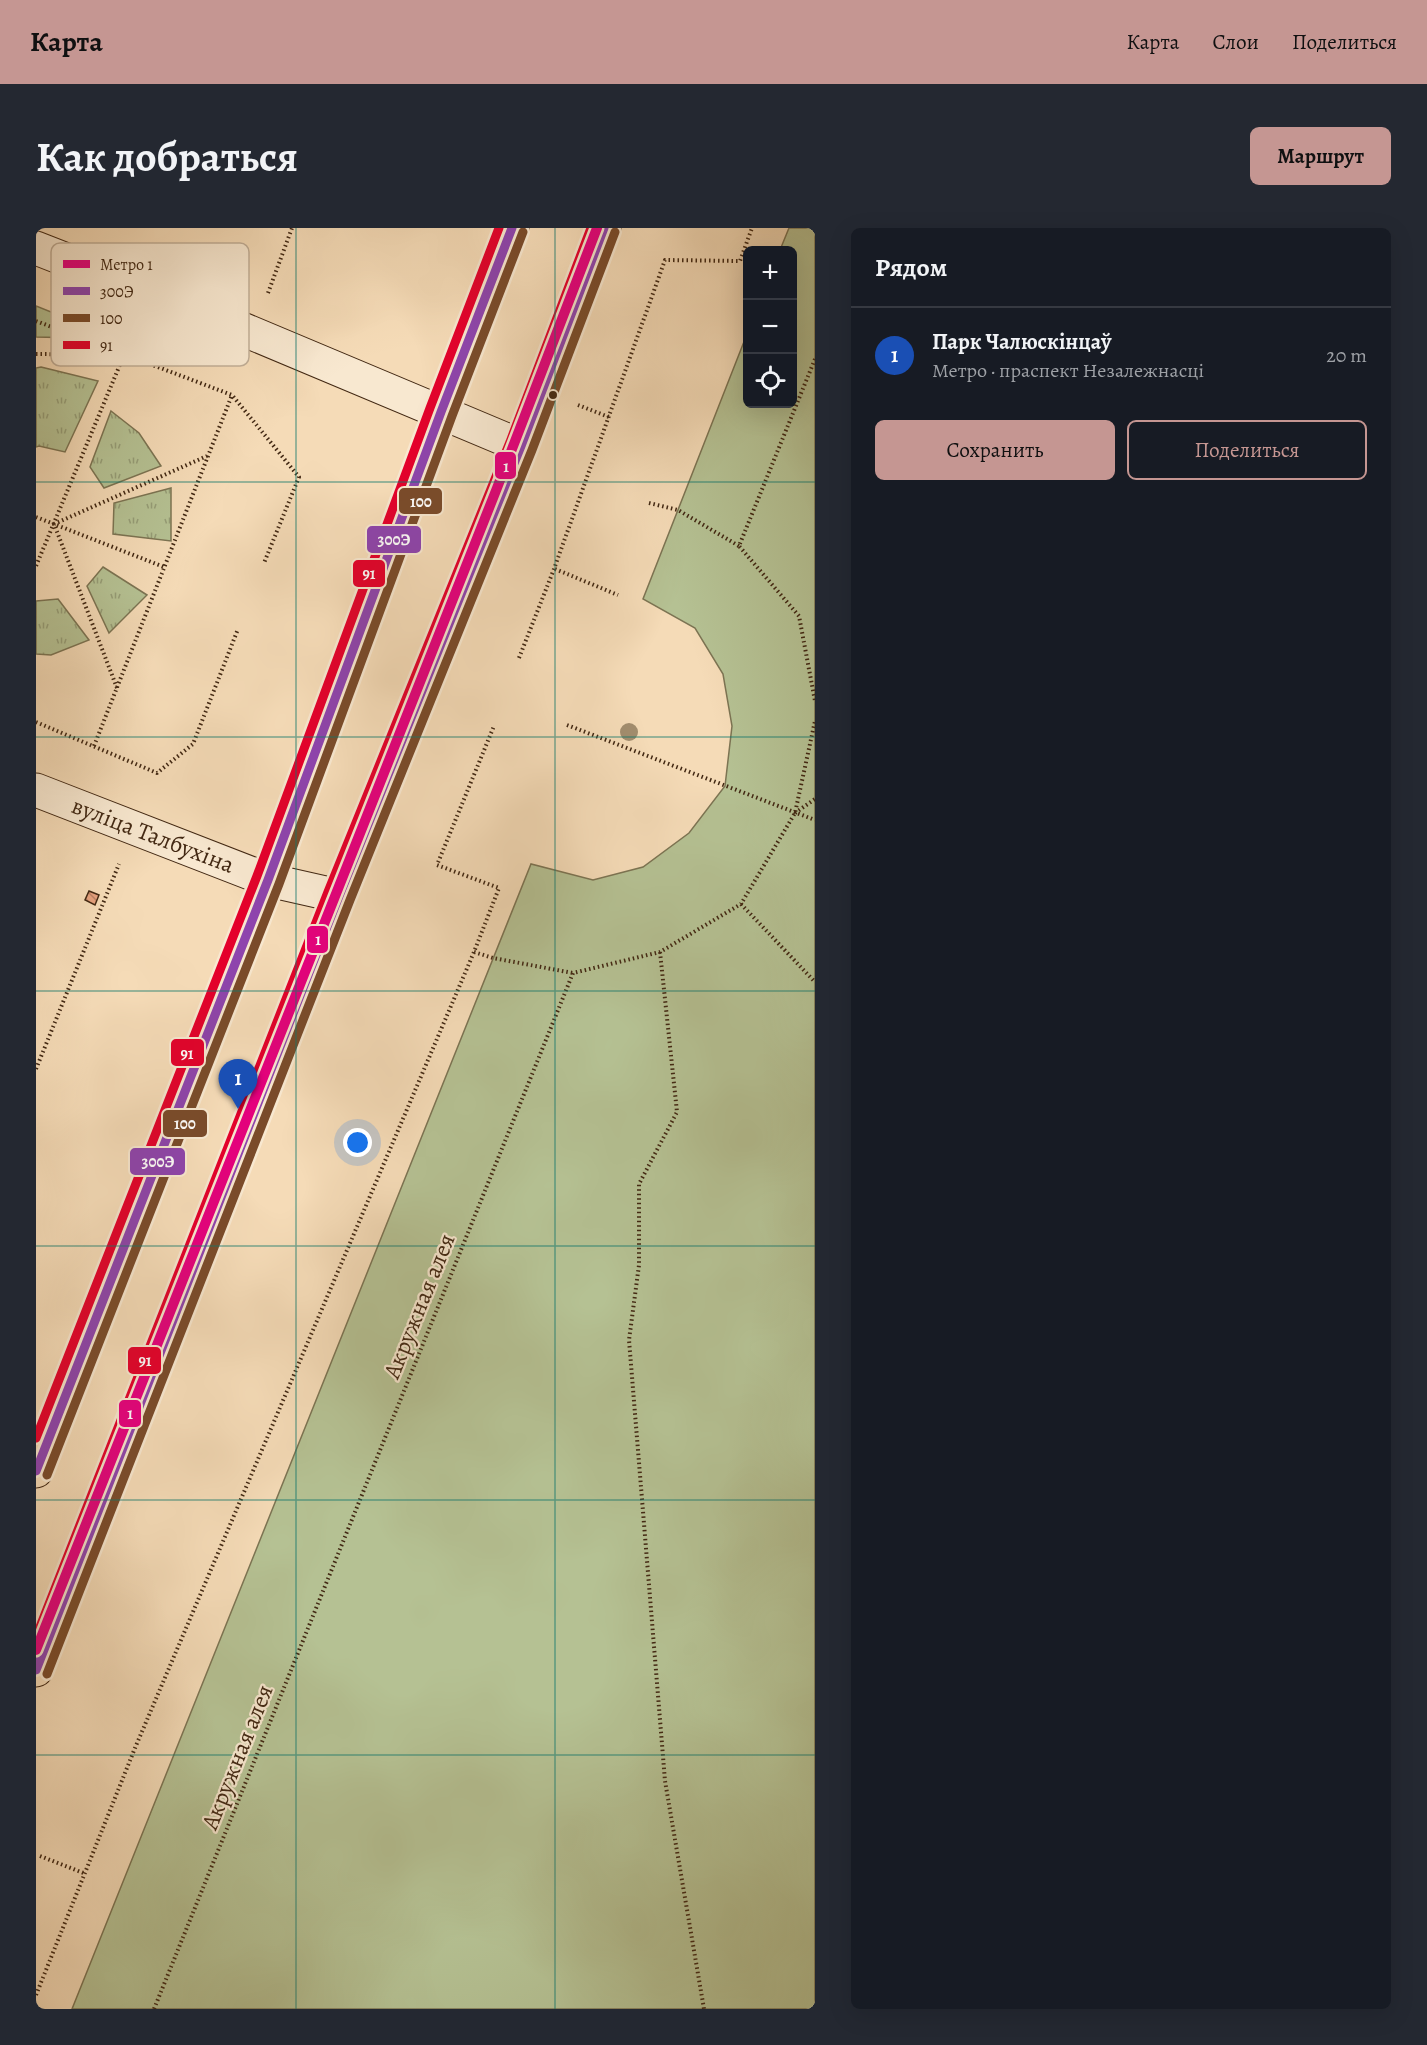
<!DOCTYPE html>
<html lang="ru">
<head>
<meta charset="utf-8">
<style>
	body { margin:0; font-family:Alegreya,serif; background:#242831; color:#f1f3f6 }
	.controls { position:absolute; right:18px; top:18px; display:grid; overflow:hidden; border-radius:9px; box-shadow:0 6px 24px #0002 }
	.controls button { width:54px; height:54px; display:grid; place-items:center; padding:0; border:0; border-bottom:2px solid #363941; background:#171b24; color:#f1f3f6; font:30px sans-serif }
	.you { position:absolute; left:322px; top:915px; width:21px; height:21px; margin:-15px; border:4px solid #fff; border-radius:50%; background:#1a73e8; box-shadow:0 0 0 9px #1a73e833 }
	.badge { display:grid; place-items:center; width:39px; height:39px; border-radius:50%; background:#c59692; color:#fff; font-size:20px; font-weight:700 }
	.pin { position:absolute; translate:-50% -50px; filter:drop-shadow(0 2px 3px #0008) }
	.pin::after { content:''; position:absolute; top:32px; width:21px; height:18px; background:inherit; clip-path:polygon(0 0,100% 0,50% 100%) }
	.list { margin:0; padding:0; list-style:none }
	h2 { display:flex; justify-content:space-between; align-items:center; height:78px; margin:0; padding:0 24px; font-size:26px }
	h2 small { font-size:20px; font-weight:400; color:#9ea1a6 }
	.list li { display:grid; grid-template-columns:39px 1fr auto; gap:18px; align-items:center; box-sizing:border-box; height:96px; padding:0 24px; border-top:2px solid #363941 }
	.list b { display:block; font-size:22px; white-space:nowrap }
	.list p { margin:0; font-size:20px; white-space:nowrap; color:#9ea1a6 }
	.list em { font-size:20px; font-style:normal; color:#9ea1a6 }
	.actions { display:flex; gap:12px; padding:18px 24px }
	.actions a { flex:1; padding:14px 0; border:2px solid #c59692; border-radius:9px; text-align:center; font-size:21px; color:#c59692 }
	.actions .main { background:#c59692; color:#111 }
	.icon { flex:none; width:33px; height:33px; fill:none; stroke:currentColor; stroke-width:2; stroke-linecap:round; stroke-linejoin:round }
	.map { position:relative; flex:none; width:779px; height:1781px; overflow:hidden; border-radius:9px }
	header { display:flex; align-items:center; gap:36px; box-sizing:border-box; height:84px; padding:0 30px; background:#c59692; color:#111 }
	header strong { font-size:28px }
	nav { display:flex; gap:33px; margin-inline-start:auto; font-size:21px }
	.intro { display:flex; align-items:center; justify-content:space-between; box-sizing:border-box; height:144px; padding:0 36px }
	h1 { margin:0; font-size:42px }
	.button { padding:15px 27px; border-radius:9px; background:#c59692; color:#111; font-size:21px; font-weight:700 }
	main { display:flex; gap:36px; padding:0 36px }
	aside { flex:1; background:#171b24; border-radius:9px; box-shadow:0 6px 24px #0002 }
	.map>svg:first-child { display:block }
	.grass { fill:url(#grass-tufts); stroke:#7c7453; stroke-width:1.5 }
	.green { fill:#b5c193; stroke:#7c7453; stroke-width:1.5 }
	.building { fill:url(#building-back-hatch); stroke:#422813; stroke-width:1.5 }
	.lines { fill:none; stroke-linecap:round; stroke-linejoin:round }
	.secondary-casing { stroke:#422813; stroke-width:35 }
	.primary-casing { stroke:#422813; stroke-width:35 }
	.path { stroke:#422813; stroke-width:4; stroke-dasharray:1.5 3; stroke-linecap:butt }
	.secondary { stroke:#f8e8d0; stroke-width:33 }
	.primary { stroke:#f5dbb7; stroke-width:33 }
	.bus-1-casing { stroke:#f8e8d0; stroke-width:14 }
	.bus-2-casing { stroke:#f8e8d0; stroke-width:14 }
	.bus-3-casing { stroke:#f8e8d0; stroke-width:14 }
	.bus-1 { stroke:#8e44ad; stroke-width:9 }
	.bus-2 { stroke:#7a4b2a; stroke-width:9 }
	.bus-3 { stroke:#e4002b; stroke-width:9 }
	.metro-1-casing { stroke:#f8e8d0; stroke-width:15 }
	.metro-1 { stroke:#e5007d; stroke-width:10 }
	.tree { fill:#a28d6e }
	.grid { fill:none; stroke:#0f766e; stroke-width:1.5; stroke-opacity:0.55 }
	.bus-dot { fill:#422813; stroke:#f8e8d0; stroke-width:2 }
	.labels { text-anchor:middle; stroke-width:4.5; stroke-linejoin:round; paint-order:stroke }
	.street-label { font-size:24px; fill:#422813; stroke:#f8e8d0 }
	.key { fill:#f8e8d0; stroke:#c1ae97; stroke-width:1.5 }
	.key-label { font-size:16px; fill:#422813 }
	.line-badge { stroke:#f8e8d0; stroke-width:2 }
	.badge-label { font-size:16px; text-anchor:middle; font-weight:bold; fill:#fff }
</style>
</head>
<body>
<header>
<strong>Карта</strong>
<nav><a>Карта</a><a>Слои</a><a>Поделиться</a></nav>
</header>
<div class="intro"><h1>Как добраться</h1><a class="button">Маршрут</a></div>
<main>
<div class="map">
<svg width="779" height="1781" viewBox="0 0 779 1781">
	<defs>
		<pattern id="grass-tufts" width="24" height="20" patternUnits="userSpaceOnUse" patternTransform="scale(1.5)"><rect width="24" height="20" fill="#b5c193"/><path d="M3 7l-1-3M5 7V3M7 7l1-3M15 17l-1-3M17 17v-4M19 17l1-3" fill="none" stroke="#959d77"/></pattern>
		<pattern id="building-back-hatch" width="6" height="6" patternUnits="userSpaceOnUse" patternTransform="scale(1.5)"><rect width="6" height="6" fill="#e6a17e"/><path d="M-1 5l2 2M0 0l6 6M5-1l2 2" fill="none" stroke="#bc8366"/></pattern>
	</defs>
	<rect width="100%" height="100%" fill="#f5dbb7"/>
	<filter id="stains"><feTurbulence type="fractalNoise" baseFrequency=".00333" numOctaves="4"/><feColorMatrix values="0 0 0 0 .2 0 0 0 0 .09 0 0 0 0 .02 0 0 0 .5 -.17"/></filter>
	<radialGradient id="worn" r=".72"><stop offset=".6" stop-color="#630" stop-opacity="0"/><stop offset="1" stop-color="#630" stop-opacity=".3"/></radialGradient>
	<!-- grass -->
	<path class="grass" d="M 5,139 L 62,153 L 29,224 L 3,218 L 0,219 L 0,140 Z
		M 75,183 L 103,205 L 125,238 L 68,260 L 54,239 Z
		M 135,260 L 135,313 L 77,306 L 78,275 Z
		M 67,339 L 111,367 L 73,405 L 51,358 Z
		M 22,371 L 53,412 L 15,427 L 0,426 L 0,373 Z"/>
	<!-- green -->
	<path class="green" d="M 753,0 L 779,0 L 779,1781 L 36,1781 L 495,636 L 557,652 L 607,639 L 653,605 L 689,558 L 696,498 L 687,446 L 659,400 L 607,371 L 711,106 L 712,176 L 756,176 L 756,22 L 744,22 Z
		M 0,78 L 82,111 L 0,109 Z"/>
	<!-- building -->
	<path class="building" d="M 53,663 L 63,667 L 59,677 L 49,672 Z"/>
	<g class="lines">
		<!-- secondary casing -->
		<g class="secondary-casing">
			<path id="secondary" d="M 0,20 L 199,98 L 485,218
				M 0,562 L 232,652 L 303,668"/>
		</g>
		<!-- primary casing -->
		<g class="primary-casing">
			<path id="primary" d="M 0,1243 L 232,652 L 405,184 L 476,0
				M 0,1442 L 303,668 L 485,218 L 568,0"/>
		</g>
		<!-- path -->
		<path class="path" d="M 232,65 L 256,0
			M 0,93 L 196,167 L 263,249 L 228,335
			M 0,126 L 88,127 L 0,338
			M 779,131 L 703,318 L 763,388 L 779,473
			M 542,177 L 573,189
			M 613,275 L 642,282 L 703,318
			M 0,289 L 128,339
			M 519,341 L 582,367
			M 483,430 L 518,341 L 629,32 L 704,33 L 716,0
			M 81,460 L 18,296 L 171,228
			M 0,494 L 121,545 L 157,516 L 202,401
			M 531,497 L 779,592
			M 58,518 L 196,167
			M 759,585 L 779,571
			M 705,676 L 779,754
			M 438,724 L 457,730 L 537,745
			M 624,724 L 641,884 L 603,956 L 603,1037 L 593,1112 L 629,1553 L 668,1781
			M 0,841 L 83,636
			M 4,1628 L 50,1646
			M 0,1767 L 99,1520 L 438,724 L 463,660 L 401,637 L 458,498
			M 118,1781 L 537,745 L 624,724 L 705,676 L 759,585 L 779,493"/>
		<!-- secondary -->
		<use href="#secondary" class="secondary"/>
		<!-- primary -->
		<use href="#primary" class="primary"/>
		<!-- bus-1 casing -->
		<g class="bus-1-casing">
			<path id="bus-1" d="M 0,1243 L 232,652 L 405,184 L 476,0
				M 0,1442 L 303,668 L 485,218 L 568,0"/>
		</g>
		<!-- bus-2 casing -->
		<g class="bus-2-casing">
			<path id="bus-2" d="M 11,1247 L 243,656 L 416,188 L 487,4
				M 11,1446 L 314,672 L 496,222 L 579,4"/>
		</g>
		<!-- bus-3 casing -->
		<g class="bus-3-casing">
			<path id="bus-3" d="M 0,1210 L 221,648 L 394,180 L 463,0
				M 0,1409 L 292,664 L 474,214 L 555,0"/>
		</g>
		<!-- bus-1 -->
		<use href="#bus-1" class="bus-1"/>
		<!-- bus-2 -->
		<use href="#bus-2" class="bus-2"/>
		<!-- bus-3 -->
		<use href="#bus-3" class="bus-3"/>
		<!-- metro-1 casing -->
		<g class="metro-1-casing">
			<path id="metro-1" d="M 0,1422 L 461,260 L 561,0"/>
		</g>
		<!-- metro-1 -->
		<use href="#metro-1" class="metro-1"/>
	</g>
	<!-- trees -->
	<circle class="tree" cx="593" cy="504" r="9"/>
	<!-- grid -->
	<path class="grid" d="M 260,0 L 260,1781M 519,0 L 519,1781M 0,254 L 779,254M 0,509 L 779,509M 0,763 L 779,763M 0,1018 L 779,1018M 0,1272 L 779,1272M 0,1527 L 779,1527"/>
	<!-- markers -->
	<circle class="bus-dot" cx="517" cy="167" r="5"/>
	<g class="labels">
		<!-- street labels -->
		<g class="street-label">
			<text transform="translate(117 607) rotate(21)" y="8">вуліца Талбухіна</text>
			<text transform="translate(383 1078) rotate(-68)" y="8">Акружная алея</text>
			<text transform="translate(201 1529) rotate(-68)" y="8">Акружная алея</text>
		</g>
	</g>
	<!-- legend -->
	<rect x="15" y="15" width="198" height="123" rx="9" class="key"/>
	<rect x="27" y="32" width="27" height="8" fill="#e5007d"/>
	<rect x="27" y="59" width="27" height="8" fill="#8e44ad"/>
	<rect x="27" y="86" width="27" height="8" fill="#7a4b2a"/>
	<rect x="27" y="113" width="27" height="8" fill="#e4002b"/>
	<g class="key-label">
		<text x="64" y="42">Метро 1</text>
		<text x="64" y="69">300Э</text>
		<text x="64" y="96">100</text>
		<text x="64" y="123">91</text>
	</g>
	<g class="line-badge">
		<rect x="458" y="223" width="23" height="29" rx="6" fill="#e5007d"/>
		<rect x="362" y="259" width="45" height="28" rx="6" fill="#7a4b2a"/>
		<rect x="330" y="297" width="56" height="29" rx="6" fill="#8e44ad"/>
		<rect x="316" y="331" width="34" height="29" rx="6" fill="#e4002b"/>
		<rect x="270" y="697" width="23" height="29" rx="6" fill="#e5007d"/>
		<rect x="134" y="810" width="35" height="29" rx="6" fill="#e4002b"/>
		<rect x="126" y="881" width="46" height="29" rx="6" fill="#7a4b2a"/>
		<rect x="93" y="919" width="57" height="29" rx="6" fill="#8e44ad"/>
		<rect x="91" y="1118" width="35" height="29" rx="6" fill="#e4002b"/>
		<rect x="82" y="1171" width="24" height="29" rx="6" fill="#e5007d"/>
	</g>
	<g class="badge-label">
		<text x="470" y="244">1</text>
		<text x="385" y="279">100</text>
		<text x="358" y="317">300Э</text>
		<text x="333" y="351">91</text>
		<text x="282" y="717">1</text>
		<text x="151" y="831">91</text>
		<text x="149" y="901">100</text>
		<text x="122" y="939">300Э</text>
		<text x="109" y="1138">91</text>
		<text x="94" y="1191">1</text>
	</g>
	<rect width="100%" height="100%" filter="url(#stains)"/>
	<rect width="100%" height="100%" fill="url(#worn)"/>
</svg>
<div class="controls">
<button>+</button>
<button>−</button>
<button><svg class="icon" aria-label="locate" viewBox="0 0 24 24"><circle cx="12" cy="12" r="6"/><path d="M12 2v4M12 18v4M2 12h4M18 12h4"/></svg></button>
</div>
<div class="you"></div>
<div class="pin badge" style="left:202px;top:881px;background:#1a4fb4">1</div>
</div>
<aside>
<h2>Рядом<small></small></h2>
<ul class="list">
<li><span class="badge" style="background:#1a4fb4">1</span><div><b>Парк Чалюскінцаў</b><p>Метро · праспект Незалежнасці</p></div><em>20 m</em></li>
</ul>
<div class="actions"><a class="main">Сохранить</a><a>Поделиться</a></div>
</aside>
</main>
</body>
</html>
